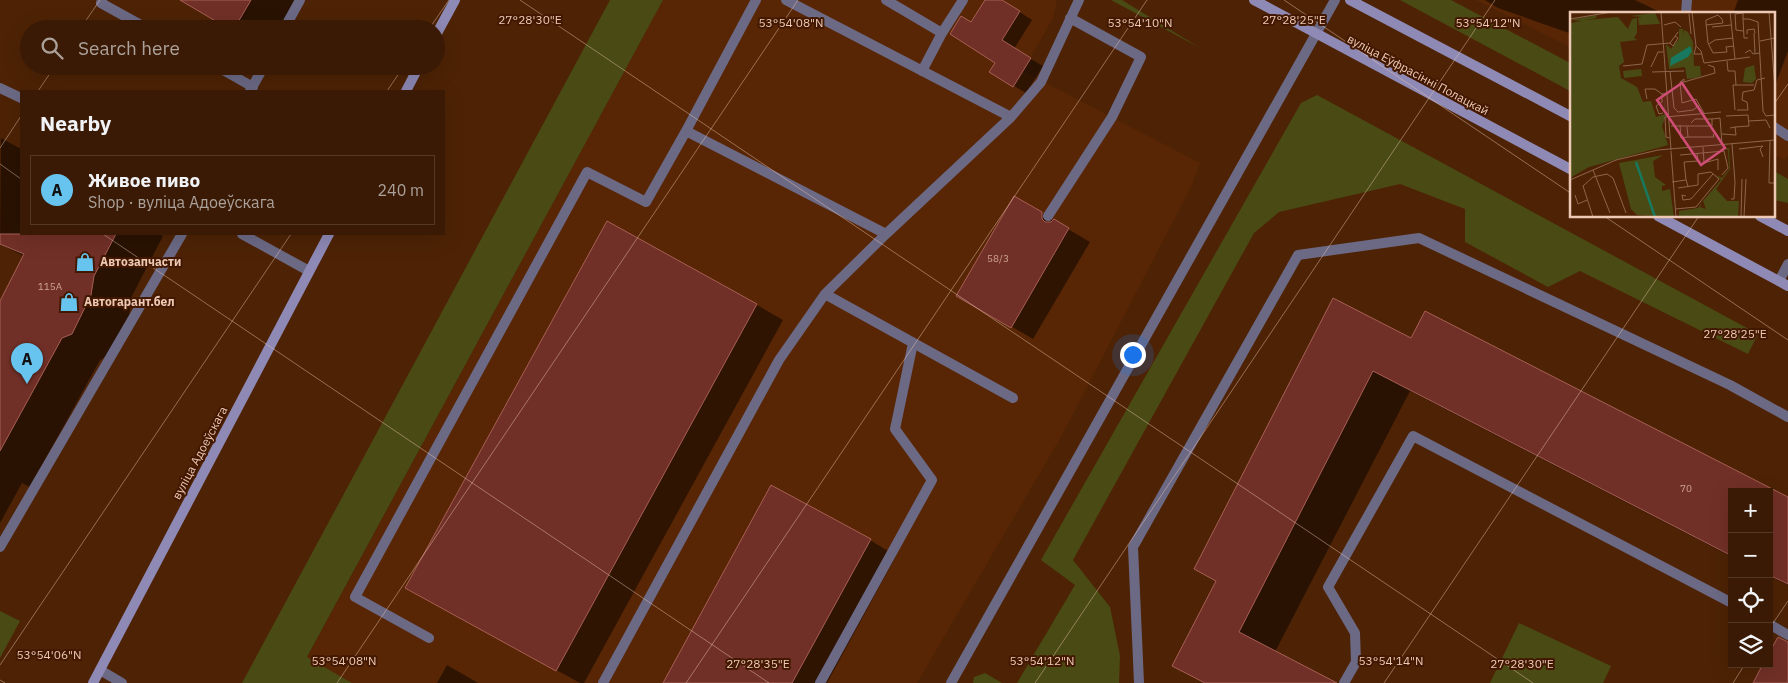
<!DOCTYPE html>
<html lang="en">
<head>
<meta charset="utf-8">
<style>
	body { margin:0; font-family:"IBM Plex Sans",sans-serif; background:#41230e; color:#f1f3f6 }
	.controls { position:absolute; right:15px; bottom:15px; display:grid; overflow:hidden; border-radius:0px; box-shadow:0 5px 20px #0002 }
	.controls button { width:45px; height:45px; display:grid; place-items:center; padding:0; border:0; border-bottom:1px solid #543826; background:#3a1a04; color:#f1f3f6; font:25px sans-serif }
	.you { position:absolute; left:1132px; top:354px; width:18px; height:18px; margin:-12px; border:4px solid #fff; border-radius:50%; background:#1a73e8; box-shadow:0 0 0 8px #1a73e833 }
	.badge { display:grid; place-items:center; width:32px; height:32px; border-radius:50%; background:#66c4ef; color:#111; font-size:16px; font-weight:700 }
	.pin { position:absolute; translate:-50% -41px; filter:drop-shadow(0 1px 2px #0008) }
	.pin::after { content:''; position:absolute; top:26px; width:18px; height:15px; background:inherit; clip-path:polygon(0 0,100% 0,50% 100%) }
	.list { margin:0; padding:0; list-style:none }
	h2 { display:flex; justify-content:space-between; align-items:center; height:65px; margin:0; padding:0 20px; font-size:21px }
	h2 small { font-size:16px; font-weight:400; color:#aba19a }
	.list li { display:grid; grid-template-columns:32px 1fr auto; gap:15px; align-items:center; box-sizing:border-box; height:70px; margin:0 10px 10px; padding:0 10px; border:1px solid #543826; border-radius:0px }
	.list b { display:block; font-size:19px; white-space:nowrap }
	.list p { margin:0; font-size:16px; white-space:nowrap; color:#aba19a }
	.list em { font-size:16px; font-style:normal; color:#aba19a }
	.icon { flex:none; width:28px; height:28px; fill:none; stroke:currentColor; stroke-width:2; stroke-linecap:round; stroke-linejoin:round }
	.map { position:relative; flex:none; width:1788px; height:683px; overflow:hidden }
	.search { position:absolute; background:#3a1a04; box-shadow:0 5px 20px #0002; left:20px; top:20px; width:425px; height:55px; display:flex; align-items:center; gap:12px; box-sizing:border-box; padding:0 18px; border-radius:28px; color:#aba19a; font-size:19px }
	.panel { position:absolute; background:#3a1a04; box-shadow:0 5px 20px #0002; left:20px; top:90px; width:425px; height:145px; border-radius:0px }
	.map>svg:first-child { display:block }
	.built { fill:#582604 }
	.green { fill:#4a4a14 }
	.shadow { fill:#0007 }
	.building { fill:#713027; stroke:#a75f55 }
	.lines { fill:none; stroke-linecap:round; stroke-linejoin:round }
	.lane { stroke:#6c6985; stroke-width:10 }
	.secondary { stroke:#8e89b5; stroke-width:10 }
	.ticks { fill:none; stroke:#edc9b6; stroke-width:1; stroke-opacity:0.45 }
	.labels { text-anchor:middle; stroke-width:4; stroke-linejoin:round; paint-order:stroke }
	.number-label { font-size:10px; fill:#cea392 }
	.street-label { font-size:12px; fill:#edc9b6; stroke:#431800 }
	.poi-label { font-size:12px; font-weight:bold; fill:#edc9b6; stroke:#431800; text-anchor:start }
	.inset-river { fill:none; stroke:#19795e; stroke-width:2.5 }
	.inset-road { fill:none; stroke:#8e654c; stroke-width:1 }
	.view { fill:#cf4d76; fill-opacity:0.15; stroke:#cf4d76; stroke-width:2.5 }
	.inset-edge { fill:none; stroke:#edc9b6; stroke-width:2.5 }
	.ticks-label { font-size:12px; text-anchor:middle; fill:#edc9b6; stroke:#431800; stroke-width:4; stroke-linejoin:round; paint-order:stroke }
</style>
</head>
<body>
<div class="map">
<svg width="1788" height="683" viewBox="0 0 1788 683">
	<rect width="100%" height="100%" fill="#4e2305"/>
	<!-- built -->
	<path class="built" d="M 663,0 L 1057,0 L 1053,18 L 1023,71 L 1200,163 L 1191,187 L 1061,437 L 917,683 L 352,683 L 307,658 Z
		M 1476,0 L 1788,0 L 1788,155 L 1785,160 L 1774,155 L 1774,14 L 1572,14 L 1572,48 Z"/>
	<!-- green -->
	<path class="green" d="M 610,0 L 663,0 L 307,657 L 352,683 L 242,683 Z
		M 1111,0 L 1122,0 L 1200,48 Z
		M 1400,0 L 1451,0 L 1572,64 L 1572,92 Z
		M 1317,95 L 1758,334 L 1748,354 L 1580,271 L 1548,287 L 1465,242 L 1465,209 L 1400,184 L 1279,212 L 1254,233 L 1073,560 L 1110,607 L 1120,656 L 1119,683 L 1017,683 L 1075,585 L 1041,560 L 1301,103 Z
		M 1774,171 L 1788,179 L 1788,203 L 1774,200 Z
		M 0,611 L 20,621 L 0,658 Z
		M 1519,623 L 1611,666 L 1603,683 L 1490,683 Z
		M 985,673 L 1002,683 L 973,683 L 974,677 Z"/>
	<!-- shadow -->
	<path class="shadow" d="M 183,0 L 300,0 L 283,29 L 232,29 Z
		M 986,0 L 1001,0 L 1032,20 L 1014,49 L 1043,66 L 1026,93 L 991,72 L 996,63 L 971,23 Z
		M 1485,0 L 1635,0 L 1664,14 L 1572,14 L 1572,34 L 1498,8 Z
		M 1738,0 L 1788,0 L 1788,51 L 1776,83 L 1774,14 L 1733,14 Z
		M 1,138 L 21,149 L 21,234 L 158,234 L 163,236 L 131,298 L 129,317 L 109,355 L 100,360 L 30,487 L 22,483 L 0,523 L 0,300 L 2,300 L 24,256 L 0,244 Z
		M 1015,198 L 1090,242 L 1033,339 L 958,295 Z
		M 1334,300 L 1412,340 L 1788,498 L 1788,585 L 1769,576 L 1769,492 L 1732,492 L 1732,557 L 1410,391 L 1275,652 L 1332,683 L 1204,683 L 1174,665 L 1217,582 Z
		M 757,305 L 783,320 L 584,683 L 580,683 L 433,602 Z
		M 870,540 L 896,556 L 827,683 L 666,683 Z
		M 447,665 L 473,680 L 478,683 L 437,683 Z"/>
	<!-- building -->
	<path class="building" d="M 180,0 L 251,0 L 234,29 L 229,29 Z
		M 985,0 L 1002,0 L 1020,11 L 1002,40 L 1031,58 L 1013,87 L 989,72 L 995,63 L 950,34 L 961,16 L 971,22 Z
		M 1014,196 L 1042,212 L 1042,219 L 1045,222 L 1051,222 L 1054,219 L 1069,228 L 1011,328 L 956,296 Z
		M 607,221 L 757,304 L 556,671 L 405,588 Z
		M 0,234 L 116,234 L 94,276 L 91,295 L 72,334 L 62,338 L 0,451 L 0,301 L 24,254 L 0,244 Z
		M 1333,298 L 1411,338 L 1425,311 L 1788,497 L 1788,584 L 1769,575 L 1769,492 L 1732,492 L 1732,556 L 1373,371 L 1239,632 L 1337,683 L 1205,683 L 1172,666 L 1216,581 L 1194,569 Z
		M 771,485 L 871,539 L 792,683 L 663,683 Z
		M 1778,637 L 1788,642 L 1788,683 L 1753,683 L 1763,664 L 1769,664 L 1769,653 Z"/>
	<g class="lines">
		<!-- lane -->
		<path class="lane" d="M 102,0 L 101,3 L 148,29
			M 756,0 L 686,131 L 886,234
			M 786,0 L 1011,117
			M 886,0 L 942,33 L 963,0
			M 1686,14 L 1687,0
			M 284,29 L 300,0
			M 216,66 L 253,87
			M 922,71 L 942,33
			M 0,88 L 21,98
			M 250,91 L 264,66
			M 1774,127 L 1788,136
			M 1048,216 L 1112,117 L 1141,57 L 1070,18
			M 242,234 L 309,271
			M 1779,281 L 1788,264
			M 825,294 L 1013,398
			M 0,547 L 182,234
			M 1769,624 L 1788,635
			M 429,638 L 355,597 L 587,172 L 646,202 L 686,131
			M 100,670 L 122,683
			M 603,683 L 779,360 L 825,294 L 886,234 L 1011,117 L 1041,82 L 1079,0
			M 820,683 L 932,480 L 895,429 L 913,343
			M 951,683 L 1335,0
			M 1139,683 L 1133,547 L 1298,255 L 1419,238 L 1730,385 L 1788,417
			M 1344,683 L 1356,662 L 1355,633 L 1328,587 L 1413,436 L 1732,603"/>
		<!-- secondary -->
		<path class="secondary" d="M 1254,0 L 1572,170
			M 1350,0 L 1572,117
			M 436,35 L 455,0
			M 406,91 L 419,66
			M 1658,216 L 1788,286
			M 1760,216 L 1788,231
			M 93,683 L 329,234"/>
	</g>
	<!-- ticks -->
	<path class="ticks" d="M 520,0 L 1533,683M 1284,0 L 1572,194M 80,29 L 100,0M 429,29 L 449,0M 38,91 L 55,66M 387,91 L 404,66M 1774,104 L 1788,84M 0,148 L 21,116M 0,164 L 21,179M 1604,216 L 1788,340M 103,234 L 769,683M 1769,629 L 1788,601M 0,665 L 291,234M 0,680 L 5,683M 337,683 L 798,0M 686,683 L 1147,0M 1035,683 L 1495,0M 1384,683 L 1699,216M 1733,683 L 1745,664"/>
	<!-- icons -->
	<defs>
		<g id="shop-bare" transform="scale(1.5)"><path d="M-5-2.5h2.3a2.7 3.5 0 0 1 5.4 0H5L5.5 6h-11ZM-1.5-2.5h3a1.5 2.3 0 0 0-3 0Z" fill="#66c4ef" stroke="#431800" stroke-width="2.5" paint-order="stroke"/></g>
	</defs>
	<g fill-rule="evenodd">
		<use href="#shop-bare" x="85" y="262"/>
		<use href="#shop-bare" x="69" y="302"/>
	</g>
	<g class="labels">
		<!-- number labels -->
		<g class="number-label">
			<text x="998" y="262">58/3</text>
			<text x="50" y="290">115А</text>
			<text x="1686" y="492">70</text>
		</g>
		<!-- street labels -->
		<g class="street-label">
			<text transform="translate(1418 75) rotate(28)" y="4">вуліца Еўфрасінні Полацкай</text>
			<text transform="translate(200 453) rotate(-62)" y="4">вуліца Адоеўскага</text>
		</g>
		<!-- poi labels -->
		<g class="poi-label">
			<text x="100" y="266">Автозапчасти</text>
			<text x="84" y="306">Автогарант.бел</text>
		</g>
	</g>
	<!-- overview -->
	<g transform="translate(1570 12)">
		<rect width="205" height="205" fill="#4e2305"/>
		<path d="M 85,1 L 90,12 L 69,13 L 68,6 L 72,5 L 60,4 ZM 27,3 L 26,6 L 15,8 L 48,5 L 58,17 L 62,7 L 67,6 L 67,21 L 64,26 L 67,28 L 50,30 L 54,50 L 49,54 L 51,66 L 67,75 L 73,90 L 81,89 L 86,105 L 95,102 L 94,85 L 96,103 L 92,114 L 98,133 L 19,155 L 0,166 L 0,11 L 12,9 L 0,8 ZM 109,17 L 113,17 L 114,24 L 114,18 L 118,20 L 123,30 L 124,54 L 130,54 L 131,64 L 125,66 L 117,67 L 115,55 L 99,57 L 96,32 L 101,37 L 109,27 ZM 184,53 L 186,67 L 182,71 L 173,70 L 175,56 ZM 71,57 L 72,64 L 54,66 L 53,59 ZM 159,136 L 160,157 L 146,177 L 157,189 L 169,189 L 168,205 L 109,205 L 109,199 L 128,196 L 132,191 L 130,195 L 136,197 L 133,189 L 151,168 L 146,163 L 152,166 L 159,157 L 158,138 L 153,137 ZM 93,143 L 83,149 L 85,165 L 96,173 L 92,174 L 92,179 L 100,177 L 104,205 L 67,203 L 61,197 L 49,151 Z" fill="#4a4a14"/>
		<path d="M 120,34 L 122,39 L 118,45 L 100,54 L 101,46 Z" fill="#19795e"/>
		<path class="inset-river" d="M 66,150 L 85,205"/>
		<path class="inset-road" d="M 91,0 L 101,138M 122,0 L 126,34 L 131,39 L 134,51 L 165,47 L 160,0M 199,0 L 205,77M 119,2 L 121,22M 0,7 L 42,0M 94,13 L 105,10 L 111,15M 136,13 L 153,11 L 152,7 L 148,3 L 136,8 L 136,11 L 138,31 L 143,41 L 157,40 L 156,35 L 164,34M 142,15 L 161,13M 173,19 L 166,18 L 165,2 L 173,1 L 173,7M 184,21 L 185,41M 177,22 L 177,18 L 184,17 L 185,21M 178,26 L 174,26 L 173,7 L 179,7 L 188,10 L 193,99 L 196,104 L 205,103M 190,29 L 205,26M 100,31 L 103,34 L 108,26 L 105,24M 139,32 L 145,28 L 163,26M 126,34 L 124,42 L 132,42M 175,41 L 180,38 L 183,42 L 190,41M 165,47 L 180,45M 157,49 L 158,59 L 165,59 L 166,73M 53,54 L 72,52 L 77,33 L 100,31 L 108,20M 81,55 L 88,40 L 93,40M 100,59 L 104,96 L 108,100 L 123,98 L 130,93M 82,60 L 114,59M 110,70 L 114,67 L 114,70 L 110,70 L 112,91 L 126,87 L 134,101M 114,70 L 145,61 L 144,55 L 138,53M 77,87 L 75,77 L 85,77 L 92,82M 165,98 L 163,73 L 184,73M 167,98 L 178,98 L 177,90 L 172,88 L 173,80 L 184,78 L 187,68 L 195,66M 93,101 L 89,102 L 86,94 L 92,90 L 92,82 L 97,81M 156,104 L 178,103 L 179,114 L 165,115M 179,109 L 196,108 L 200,116M 121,111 L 125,107 L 142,107M 110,113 L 111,126 L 118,125 L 117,115M 101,114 L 142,114 L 142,107 L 150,106 L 152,132M 152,122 L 166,123 L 165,115 L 160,116M 118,125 L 144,125 L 143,122M 100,126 L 96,125 L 95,105 L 151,100M 200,128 L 199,171 L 205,171M 133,135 L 134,151 L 148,147 L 148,158M 169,137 L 193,134 L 190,137 L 193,145M 101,139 L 106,205M 110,143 L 154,139 L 158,156 L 152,163M 23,158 L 40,201M 0,168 L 46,148 L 88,138 L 205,128M 116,168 L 114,150 L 128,149 L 127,142M 102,170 L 116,168 L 118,174M 5,183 L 8,192 L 17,188M 116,184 L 112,183 L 113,188 L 121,187 L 143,162M 161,187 L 164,187 L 165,170 L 162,132M 105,197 L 126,195 L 149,167 L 141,160 L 128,162 L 128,173 L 108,176M 23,205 L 13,174 L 23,165 L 37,162 L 43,166 L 56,201M 171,205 L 172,167M 174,205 L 176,167"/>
		<path class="view" d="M 112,71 L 155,136 L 131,153 L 87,88 Z"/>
		<rect width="205" height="205" class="inset-edge"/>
	</g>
	<g class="ticks-label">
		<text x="530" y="24">27°28'30"E</text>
		<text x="1294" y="24">27°28'25"E</text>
		<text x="791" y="27">53°54'08"N</text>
		<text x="1140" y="27">53°54'10"N</text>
		<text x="1488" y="27">53°54'12"N</text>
		<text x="1735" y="338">27°28'25"E</text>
		<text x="49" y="659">53°54'06"N</text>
		<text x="344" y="665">53°54'08"N</text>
		<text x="1042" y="665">53°54'12"N</text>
		<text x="1391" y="665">53°54'14"N</text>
		<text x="758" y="668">27°28'35"E</text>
		<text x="1522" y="668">27°28'30"E</text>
	</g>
</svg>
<div class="controls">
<button>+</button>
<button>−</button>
<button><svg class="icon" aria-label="locate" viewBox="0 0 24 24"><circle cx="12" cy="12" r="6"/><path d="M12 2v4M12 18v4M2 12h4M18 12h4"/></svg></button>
<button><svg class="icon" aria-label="layers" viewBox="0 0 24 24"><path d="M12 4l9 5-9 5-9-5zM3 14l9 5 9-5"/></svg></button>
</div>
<div class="you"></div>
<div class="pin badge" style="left:27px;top:384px">A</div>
<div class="search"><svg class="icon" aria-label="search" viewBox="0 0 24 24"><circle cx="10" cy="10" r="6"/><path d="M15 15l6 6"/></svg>Search here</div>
<section class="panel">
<h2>Nearby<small></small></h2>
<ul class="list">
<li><span class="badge">A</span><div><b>Живое пиво</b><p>Shop · вуліца Адоеўскага</p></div><em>240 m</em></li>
</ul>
</section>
</div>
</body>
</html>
